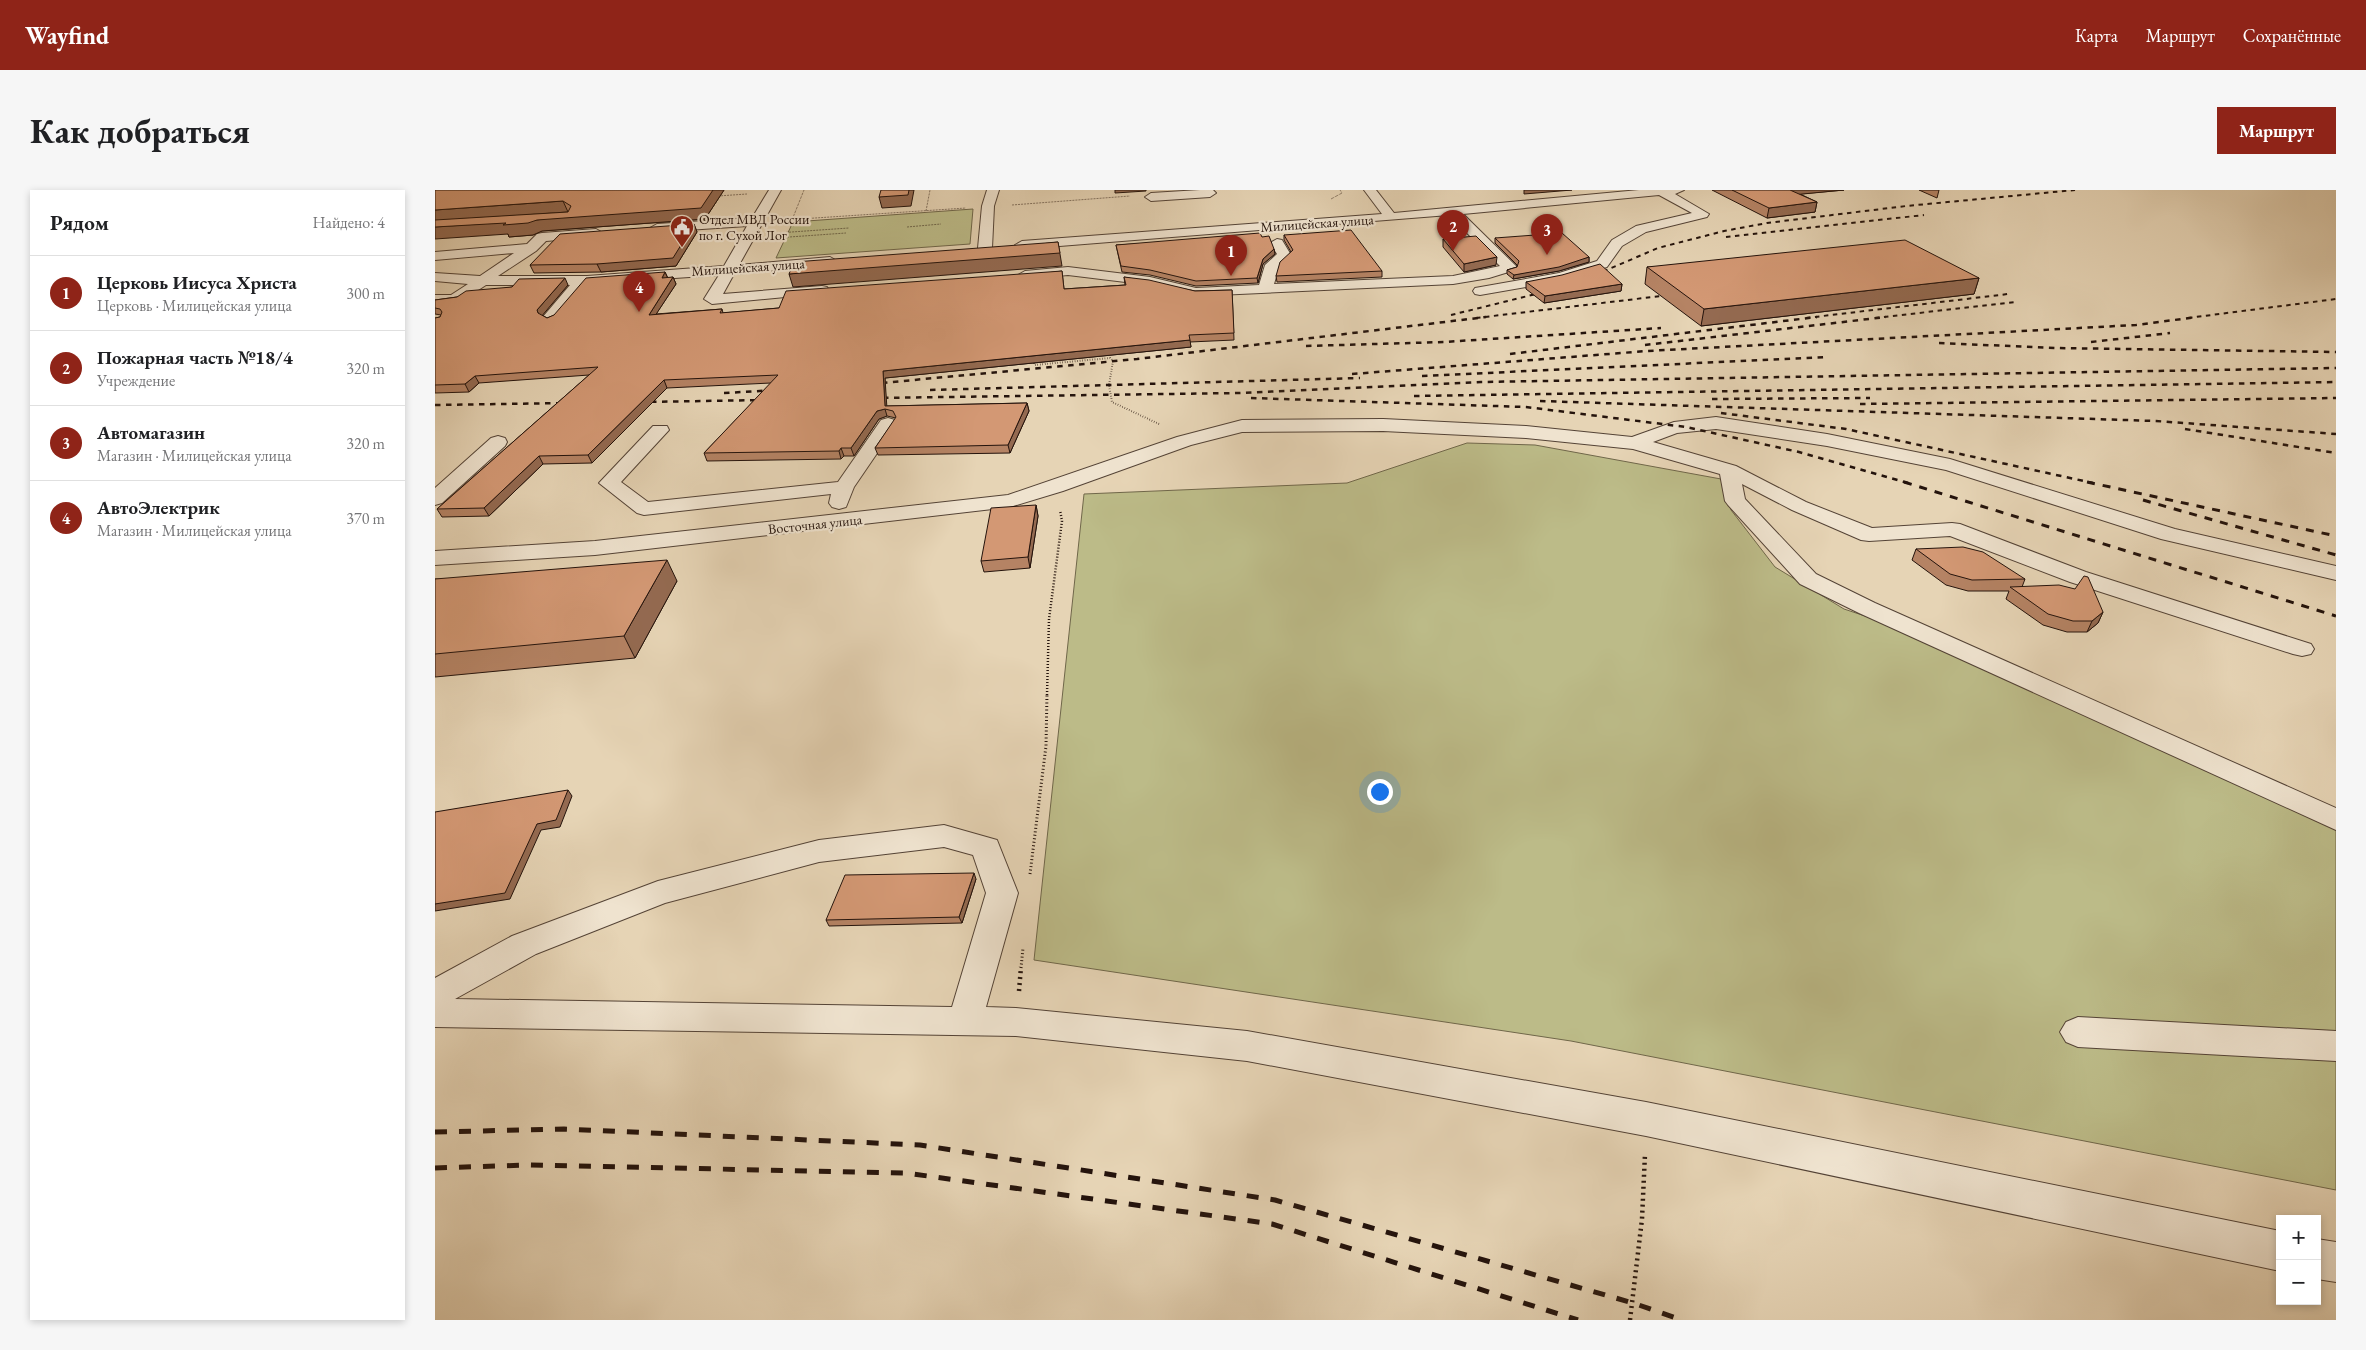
<!DOCTYPE html>
<html lang="ru">
<head>
<meta charset="utf-8">
<style>
	body { margin:0; font-family:"EB Garamond",serif; background:#f6f6f6; color:#202124 }
	.controls { position:absolute; right:15px; bottom:15px; display:grid; overflow:hidden; border-radius:0px; box-shadow:0 2px 8px #0003 }
	.controls button { width:45px; height:45px; display:grid; place-items:center; padding:0; border:0; border-bottom:1px solid #e0e0e0; background:#fff; color:#202124; font:25px sans-serif }
	.you { position:absolute; left:944px; top:601px; width:18px; height:18px; margin:-12px; border:4px solid #fff; border-radius:50%; background:#1a73e8; box-shadow:0 0 0 8px #1a73e833 }
	.badge { display:grid; place-items:center; width:32px; height:32px; border-radius:50%; background:#8f2418; color:#fff; font-size:16px; font-weight:700 }
	.pin { position:absolute; translate:-50% -41px; filter:drop-shadow(0 1px 2px #0008) }
	.pin::after { content:''; position:absolute; top:26px; width:18px; height:15px; background:inherit; clip-path:polygon(0 0,100% 0,50% 100%) }
	.list { margin:0; padding:0; list-style:none }
	h2 { display:flex; justify-content:space-between; align-items:center; height:65px; margin:0; padding:0 20px; font-size:21px }
	h2 small { font-size:16px; font-weight:400; color:#757577 }
	.list li { display:grid; grid-template-columns:32px 1fr auto; gap:15px; align-items:center; box-sizing:border-box; height:75px; padding:0 20px; border-top:1px solid #e0e0e0 }
	.list b { display:block; font-size:19px; white-space:nowrap }
	.list p { margin:0; font-size:16px; white-space:nowrap; color:#757577 }
	.list em { font-size:16px; font-style:normal; color:#757577 }
	.map { position:relative; flex:none; width:1901px; height:1130px; overflow:hidden; border-radius:0px }
	header { display:flex; align-items:center; gap:30px; box-sizing:border-box; height:70px; padding:0 25px; background:#8f2418; color:#fff }
	header strong { font-size:24px }
	nav { display:flex; gap:28px; margin-inline-start:auto; font-size:18px }
	.intro { display:flex; align-items:center; justify-content:space-between; box-sizing:border-box; height:120px; padding:0 30px }
	h1 { margin:0; font-size:35px }
	.button { padding:12px 22px; border-radius:0px; background:#8f2418; color:#fff; font-size:18px; font-weight:700 }
	main { display:flex; gap:30px; padding:0 30px }
	aside { flex:1; background:#fff; border-radius:0px; box-shadow:0 2px 8px #0003 }
	.map>svg:first-child { display:block }
	.green { fill:#bcbb88; stroke:#70674a }
	.lines { fill:none; stroke-linecap:round; stroke-linejoin:round }
	.minor-casing { stroke:#544336; stroke-width:2 }
	.path-far4 { stroke:#24130c; stroke-width:1; stroke-dasharray:0.5 1; stroke-linecap:butt }
	.path-far3 { stroke:#24130c; stroke-width:2; stroke-dasharray:0.5 2; stroke-linecap:butt }
	.path-far2 { stroke:#24130c; stroke-width:2.5; stroke-dasharray:1 2; stroke-linecap:butt }
	.path-far1 { stroke:#24130c; stroke-width:3; stroke-dasharray:1 2.5; stroke-linecap:butt }
	.path { stroke:#24130c; stroke-width:4.5; stroke-dasharray:2 4; stroke-linecap:butt }
	.minor { fill:#efe3cf; fill-rule:evenodd }
	.rail-far3 { stroke:#24130c; stroke-width:2; stroke-dasharray:4.5 4.5; stroke-linecap:butt }
	.rail-far2 { stroke:#24130c; stroke-width:2.5; stroke-dasharray:5.5 5.5; stroke-linecap:butt }
	.rail-far1 { stroke:#24130c; stroke-width:3; stroke-dasharray:8 8; stroke-linecap:butt }
	.rail { stroke:#24130c; stroke-width:5; stroke-dasharray:12 12; stroke-linecap:butt }
	.wall { fill:#b58364; stroke:#24130c }
	.shaded-wall { fill:#946a51; stroke:#24130c }
	.building { fill:#d39874; stroke:#24130c }
	.labels { text-anchor:middle; stroke-width:4.5; stroke-linejoin:round; paint-order:stroke }
	.far-poi-label { font-size:14px; fill:#24130c; stroke:#efe3cf; text-anchor:start }
	.far-street-label { font-size:14px; fill:#24130c; stroke:#efe3cf }
</style>
</head>
<body>
<header>
<strong>Wayfind</strong>
<nav><a>Карта</a><a>Маршрут</a><a>Сохранённые</a></nav>
</header>
<div class="intro"><h1>Как добраться</h1><a class="button">Маршрут</a></div>
<main>
<aside>
<h2>Рядом<small>Найдено: 4</small></h2>
<ul class="list">
<li><span class="badge">1</span><div><b>Церковь Иисуса Христа</b><p>Церковь · Милицейская улица</p></div><em>300 m</em></li>
<li><span class="badge">2</span><div><b>Пожарная часть №18/4</b><p>Учреждение</p></div><em>320 m</em></li>
<li><span class="badge">3</span><div><b>Автомагазин</b><p>Магазин · Милицейская улица</p></div><em>320 m</em></li>
<li><span class="badge">4</span><div><b>АвтоЭлектрик</b><p>Магазин · Милицейская улица</p></div><em>370 m</em></li>
</ul>
</aside>
<div class="map">
<svg width="1901" height="1130" viewBox="0 0 1901 1130">
	<rect width="100%" height="100%" fill="#e6d4b5"/>
	<filter id="stains"><feTurbulence type="fractalNoise" baseFrequency=".004" numOctaves="4"/><feColorMatrix values="0 0 0 0 .2 0 0 0 0 .09 0 0 0 0 .02 0 0 0 .5 -.17"/></filter>
	<radialGradient id="worn" r=".72"><stop offset=".6" stop-color="#630" stop-opacity="0"/><stop offset="1" stop-color="#630" stop-opacity=".3"/></radialGradient>
	<!-- green -->
	<path class="green" d="M 538,19 L 535,54 L 341,68 L 358,32 Z
		M 1032,253 L 1100,255 L 1286,289 L 1296,320 L 1340,377 L 1409,419 L 1451,433 L 1901,638 L 1901,1000 L 1136,851 L 599,770 L 649,304 L 912,293 Z"/>
	<g class="lines">
		<!-- minor casing -->
		<g class="minor-casing">
			<path id="minor" d="M 334,0 L 346,0 L 304,75 L 395,67 L 402,71 L 395,75 L 299,84 L 288,104 L 387,96 L 392,97 L 394,100 L 392,103 L 277,114 L 269,109 L 284,85 L 151,94 L 121,131 L 115,133 L 107,128 L 135,95 L 51,95 L 25,112 L 0,115 L 0,105 L 16,105 L 33,94 L 0,91 L 0,83 L 45,86 L 79,63 L 0,70 L 0,62 L 92,54 L 102,44 L 107,43 L 161,39 L 168,43 L 161,47 L 111,51 L 101,61 L 63,86 L 152,86 L 289,76 L 312,36 L 222,42 L 215,38 L 222,34 L 317,28 Z
				M 552,0 L 564,0 L 559,16 L 557,58 L 550,62 L 543,58 L 547,16 Z
				M 765,0 L 778,0 L 781,3 L 775,7 L 716,11 L 710,7 L 716,3 Z
				M 929,0 L 941,0 L 959,23 L 1204,0 L 1249,0 L 1240,4 L 1274,24 L 1272,27 L 1211,42 L 1187,56 L 1172,77 L 1126,91 L 1045,105 L 1040,104 L 1038,101 L 1040,98 L 1124,83 L 1162,71 L 1177,50 L 1201,36 L 1257,23 L 1224,5 L 1028,24 L 1082,77 L 1080,80 L 1054,88 L 1018,94 L 761,106 L 715,95 L 633,85 L 590,89 L 583,85 L 590,81 L 633,77 L 715,87 L 761,98 L 824,95 L 830,75 L 842,64 L 835,53 L 842,49 L 847,50 L 856,65 L 844,77 L 839,94 L 1018,86 L 1065,76 L 1014,25 L 587,59 L 580,55 L 587,51 L 947,24 Z
				M 1281,227 L 1392,244 L 1515,269 L 1740,339 L 1901,376 L 1901,390 L 1726,349 L 1511,280 L 1392,256 L 1281,239 L 1242,243 L 1218,252 L 1301,276 L 1371,312 L 1437,338 L 1517,333 L 1525,334 L 1651,382 L 1876,454 L 1879,459 L 1876,464 L 1867,466 L 1858,464 L 1635,392 L 1515,346 L 1434,351 L 1426,350 L 1357,320 L 1307,294 L 1310,309 L 1381,384 L 1440,413 L 1901,618 L 1901,640 L 1424,423 L 1365,394 L 1293,315 L 1290,311 L 1285,284 L 1198,259 L 1091,248 L 948,241 L 807,242 L 756,255 L 628,301 L 575,317 L 160,365 L 0,375 L 0,361 L 160,351 L 573,305 L 742,247 L 807,230 L 948,229 L 1091,236 L 1197,247 L 1239,232 Z
				M 453,228 L 460,230 L 462,234 L 419,297 L 411,317 L 404,319 L 397,317 L 394,313 L 396,304 L 209,325 L 202,323 L 164,293 L 218,236 L 232,236 L 234,240 L 186,292 L 213,312 L 403,292 L 446,230 Z
				M 63,246 L 70,248 L 72,252 L 70,256 L 7,313 L 0,315 L 0,298 L 56,248 Z
				M 509,635 L 562,650 L 583,703 L 551,817 L 581,818 L 812,841 L 1211,912 L 1845,1041 L 1845,1081 L 1211,946 L 812,871 L 581,846 L 0,837 L 0,788 L 77,746 L 223,691 L 384,650 ZM 509,657 L 538,665 L 551,703 L 517,817 L 20,809 L 101,764 L 230,713 L 384,672 Z
				M 1643,827 L 1901,841 L 1901,871 L 1643,857 L 1631,852 L 1625,842 L 1631,832 Z
				M 1882,1049 L 1901,1052 L 1901,1092 L 1882,1089 Z"/>
		</g>
		<!-- path-far4 -->
		<path class="path-far4" d="M 283,6 L 312,4
			M 896,9 L 907,3 L 905,0
			M 577,15 L 695,6
			M 491,21 L 495,0
			M 350,30 L 531,18
			M 357,30 L 369,0
			M 472,37 L 506,34
			M 342,43 L 414,38
			M 340,48 L 411,43"/>
		<!-- path-far3 -->
		<path class="path-far3" d="M 599,171 L 599,175 L 675,168 L 678,171 L 674,195 L 677,212 L 724,234"/>
		<!-- path-far2 -->
		<path class="path-far2" d="M 612,505 L 614,429 L 627,331 L 625,320"/>
		<!-- path-far1 -->
		<path class="path-far1" d="M 595,684 L 611,556 L 612,504
			M 586,778 L 588,758"/>
		<!-- path -->
		<path class="path" d="M 584,801 L 586,777
			M 1195,1130 L 1207,1029 L 1210,964"/>
		<!-- minor -->
		<use href="#minor" class="minor"/>
		<!-- rail-far3 -->
		<path class="rail-far3" d="M 1291,47 L 1489,25
			M 1160,85 L 1223,58 L 1289,41 L 1332,33 L 1471,16 L 1640,0
			M 1016,125 L 1113,101
			M 1041,128 L 1226,106
			M 1371,128 L 1573,104
			M 1440,128 L 1580,112
			M 1753,128 L 1901,109"/>
		<!-- rail-far2 -->
		<path class="rail-far2" d="M 1656,152 L 1735,143
			M 1504,153 L 1620,158 L 1901,162
			M 1210,155 L 1451,127
			M 871,156 L 1009,152 L 1226,138
			M 1075,164 L 1382,127
			M 917,184 L 1212,161 L 1701,135 L 1762,127
			M 987,186 L 1392,167
			M 436,194 L 702,169 L 1051,127
			M 495,200 L 925,188
			M 289,203 L 342,200
			M 979,206 L 1901,192
			M 437,208 L 804,203 L 1046,192 L 1901,178
			M 816,208 L 1091,217 L 1251,237 L 1364,262 L 1473,293
			M 1277,209 L 1435,208
			M 1105,211 L 1721,231 L 1901,244
			M 205,212 L 332,210
			M 1425,214 L 1901,208
			M 0,215 L 135,213
			M 1286,223 L 1411,239 L 1658,293
			M 1750,239 L 1901,263"/>
		<!-- rail-far1 -->
		<path class="rail-far1" d="M 1469,292 L 1901,426
			M 1652,292 L 1901,346
			M 1708,310 L 1901,365"/>
		<!-- rail -->
		<path class="rail" d="M 0,942 L 129,939 L 485,955 L 840,1010 L 1198,1113 L 1247,1130
			M 0,978 L 93,975 L 471,983 L 837,1034 L 1143,1130"/>
	</g>
	<!-- wall -->
	<path class="wall" d="M 0,0 L 289,0 L 270,29 L 107,41 L 98,45 L 74,47 L 73,44 Z
		M 1277,0 L 1409,0 L 1365,4 L 1382,12 L 1380,22 L 1332,28 Z
		M 1484,0 L 1504,0 L 1502,8 Z
		M 259,34 L 262,42 L 241,76 L 166,82 L 99,83 L 95,75 Z
		M 849,45 L 947,81 L 947,87 L 842,92 L 841,86 L 856,62 L 849,50 Z
		M 827,47 L 839,59 L 840,64 L 828,74 L 823,93 L 761,96 L 715,85 L 687,82 L 681,55 Z
		M 1060,48 L 1154,67 L 1154,72 L 1124,81 L 1078,89 L 1072,84 L 1072,80 L 1082,77 L 1082,75 L 1060,53 Z
		M 1008,49 L 1061,75 L 1029,82 L 1008,57 Z
		M 1212,77 L 1544,88 L 1539,104 L 1266,136 L 1210,94 Z
		M 627,81 L 629,99 L 690,95 L 689,87 L 760,101 L 797,100 L 799,150 L 755,152 L 756,157 L 450,188 L 451,216 L 592,213 L 594,221 L 575,263 L 443,265 L 440,258 L 461,228 L 452,226 L 444,229 L 419,266 L 409,266 L 406,269 L 272,271 L 269,263 L 336,193 L 232,198 L 157,273 L 108,274 L 54,326 L 7,327 L 2,319 L 154,185 L 44,193 L 34,202 L 0,203 L 0,128 L 5,127 L 6,125 L 0,124 L 0,110 L 22,107 L 77,97 L 133,95 L 107,125 L 112,128 L 230,82 L 233,88 L 238,87 L 241,94 L 221,124 L 287,119 L 288,123 L 344,118 Z
		M 1091,92 L 1187,94 L 1186,101 L 1109,113 L 1091,99 Z
		M 601,315 L 603,326 L 595,378 L 549,382 L 546,371 Z
		M 1481,359 L 1590,389 L 1587,397 L 1668,422 L 1663,433 L 1652,442 L 1632,442 L 1608,435 L 1571,409 L 1574,401 L 1533,401 L 1511,395 L 1477,370 Z
		M 0,389 L 242,391 L 200,468 L 0,487 Z
		M 541,689 L 527,733 L 394,736 L 391,730 Z"/>
	<!-- shaded-wall -->
	<path class="shaded-wall" d="M 278,0 L 289,0 L 270,29 L 107,41 L 98,45 L 74,47 L 73,44 L 0,49 L 0,37 L 102,30 Z
		M 474,0 L 479,0 L 476,16 L 447,18 L 444,7 Z
		M 680,0 L 711,0 L 711,1 L 680,3 Z
		M 1089,0 L 1137,0 L 1089,4 Z
		M 1348,0 L 1409,0 L 1347,6 Z
		M 128,11 L 133,22 L 0,31 L 0,20 Z
		M 1382,12 L 1380,22 L 1332,28 L 1334,18 Z
		M 259,34 L 262,42 L 241,76 L 166,82 L 162,74 Z
		M 623,52 L 627,76 L 358,97 L 354,84 Z
		M 839,59 L 840,64 L 828,74 L 823,93 L 822,88 L 828,69 Z
		M 1062,67 L 1061,75 L 1029,82 L 1029,74 Z
		M 1154,67 L 1154,72 L 1124,81 L 1078,89 L 1079,85 Z
		M 230,82 L 233,89 L 227,88 Z
		M 238,87 L 241,94 L 216,132 L 214,125 Z
		M 130,88 L 133,95 L 106,127 L 103,123 L 102,120 Z
		M 1544,88 L 1539,104 L 1266,136 L 1269,119 Z
		M 1187,94 L 1186,101 L 1109,113 L 1110,106 Z
		M 755,150 L 756,157 L 450,188 L 452,219 L 450,216 L 448,181 Z
		M 40,186 L 44,193 L 34,202 L 30,194 Z
		M 229,190 L 232,198 L 157,273 L 153,265 Z
		M 592,213 L 594,221 L 575,263 L 573,255 Z
		M 450,219 L 452,226 L 444,229 L 419,266 L 416,258 L 442,221 Z
		M 406,258 L 409,266 L 406,269 L 404,261 Z
		M 104,266 L 108,274 L 54,326 L 49,318 Z
		M 601,315 L 603,326 L 595,378 L 593,367 Z
		M 232,370 L 242,391 L 200,468 L 189,446 Z
		M 1668,422 L 1663,433 L 1652,442 L 1657,431 Z
		M 133,600 L 137,606 L 125,637 L 106,640 L 75,709 L 0,721 L 0,714 L 102,634 Z
		M 539,683 L 541,689 L 527,733 L 524,727 Z"/>
	<!-- building -->
	<path class="building" d="M 0,0 L 278,0 L 266,18 L 102,30 L 93,33 L 68,35 L 71,33 L 0,37 L 0,30 L 133,22 L 136,16 L 128,11 L 0,20 Z
		M 446,0 L 474,0 L 473,5 L 444,7 Z
		M 1297,0 L 1355,0 L 1382,12 L 1334,18 Z
		M 259,34 L 238,68 L 162,74 L 95,75 L 125,44 Z
		M 916,40 L 947,81 L 841,86 L 845,72 L 858,60 L 849,45 Z
		M 825,43 L 827,47 L 834,46 L 839,59 L 828,69 L 822,88 L 761,91 L 715,80 L 686,76 L 681,55 Z
		M 1127,43 L 1154,67 L 1124,77 L 1079,85 L 1072,80 L 1082,77 L 1084,71 L 1060,48 Z
		M 1041,46 L 1062,67 L 1029,74 L 1008,49 Z
		M 1470,50 L 1544,88 L 1269,119 L 1212,77 Z
		M 623,52 L 625,63 L 354,84 L 359,72 Z
		M 1165,74 L 1187,94 L 1110,106 L 1091,92 L 1127,85 Z
		M 627,81 L 629,99 L 691,95 L 689,87 L 714,90 L 760,101 L 797,100 L 799,143 L 754,145 L 755,150 L 448,181 L 450,216 L 592,213 L 573,255 L 440,258 L 461,227 L 458,221 L 450,219 L 442,221 L 416,258 L 406,258 L 404,261 L 269,263 L 343,185 L 229,190 L 153,265 L 104,266 L 49,318 L 2,319 L 163,177 L 40,186 L 30,194 L 0,195 L 0,128 L 5,127 L 7,122 L 5,119 L 0,118 L 0,110 L 22,107 L 31,101 L 77,97 L 84,89 L 130,88 L 102,120 L 103,123 L 112,128 L 119,125 L 151,88 L 230,82 L 227,88 L 238,87 L 214,125 L 287,119 L 285,123 L 344,118 L 351,101 Z
		M 601,315 L 593,367 L 546,371 L 556,318 Z
		M 1528,357 L 1548,362 L 1590,389 L 1537,390 L 1515,384 L 1481,359 Z
		M 232,370 L 189,446 L 0,464 L 0,389 Z
		M 1649,386 L 1653,387 L 1668,422 L 1657,431 L 1638,431 L 1613,424 L 1575,397 L 1624,395 L 1640,399 Z
		M 133,600 L 121,630 L 102,634 L 70,703 L 0,714 L 0,622 Z
		M 539,683 L 524,727 L 391,730 L 410,685 Z"/>
	<!-- icons -->
	<defs>
		<g id="civic-pin" transform="scale(1.25)"><path d="M0 17L-7.5 6A9.5 9.5 0 1 1 7.5 6Z" fill="#8f2418" stroke="#efe3cf"/><path d="M-.6-6.5H3V-4.5H.6V-3L4-1V1h2V6H-6V1h2V-1L-.6-3ZM-1.2 2.5V6h2.4V2.5Z" fill="#fff"/></g>
	</defs>
	<g fill-rule="evenodd">
		<use href="#civic-pin" x="247" y="37"/>
	</g>
	<g class="labels">
		<!-- far-poi labels -->
		<g class="far-poi-label">
			<text x="264" y="34">Отдел МВД России<tspan x="264" dy="16">по г. Сухой Лог</tspan></text>
		</g>
		<!-- far-street labels -->
		<g class="far-street-label">
			<text transform="translate(882 33) rotate(-4)" y="5">Милицейская улица</text>
			<text transform="translate(313 77) rotate(-4)" y="5">Милицейская улица</text>
			<text transform="translate(380 334) rotate(-6)" y="5">Восточная улица</text>
		</g>
	</g>
	<rect width="100%" height="100%" filter="url(#stains)"/>
	<rect width="100%" height="100%" fill="url(#worn)"/>
</svg>
<div class="controls">
<button>+</button>
<button>−</button>
</div>
<div class="you"></div>
<div class="pin badge" style="left:796px;top:86px">1</div>
<div class="pin badge" style="left:1018px;top:61px">2</div>
<div class="pin badge" style="left:1112px;top:65px">3</div>
<div class="pin badge" style="left:204px;top:122px">4</div>
</div>
</main>
</body>
</html>
